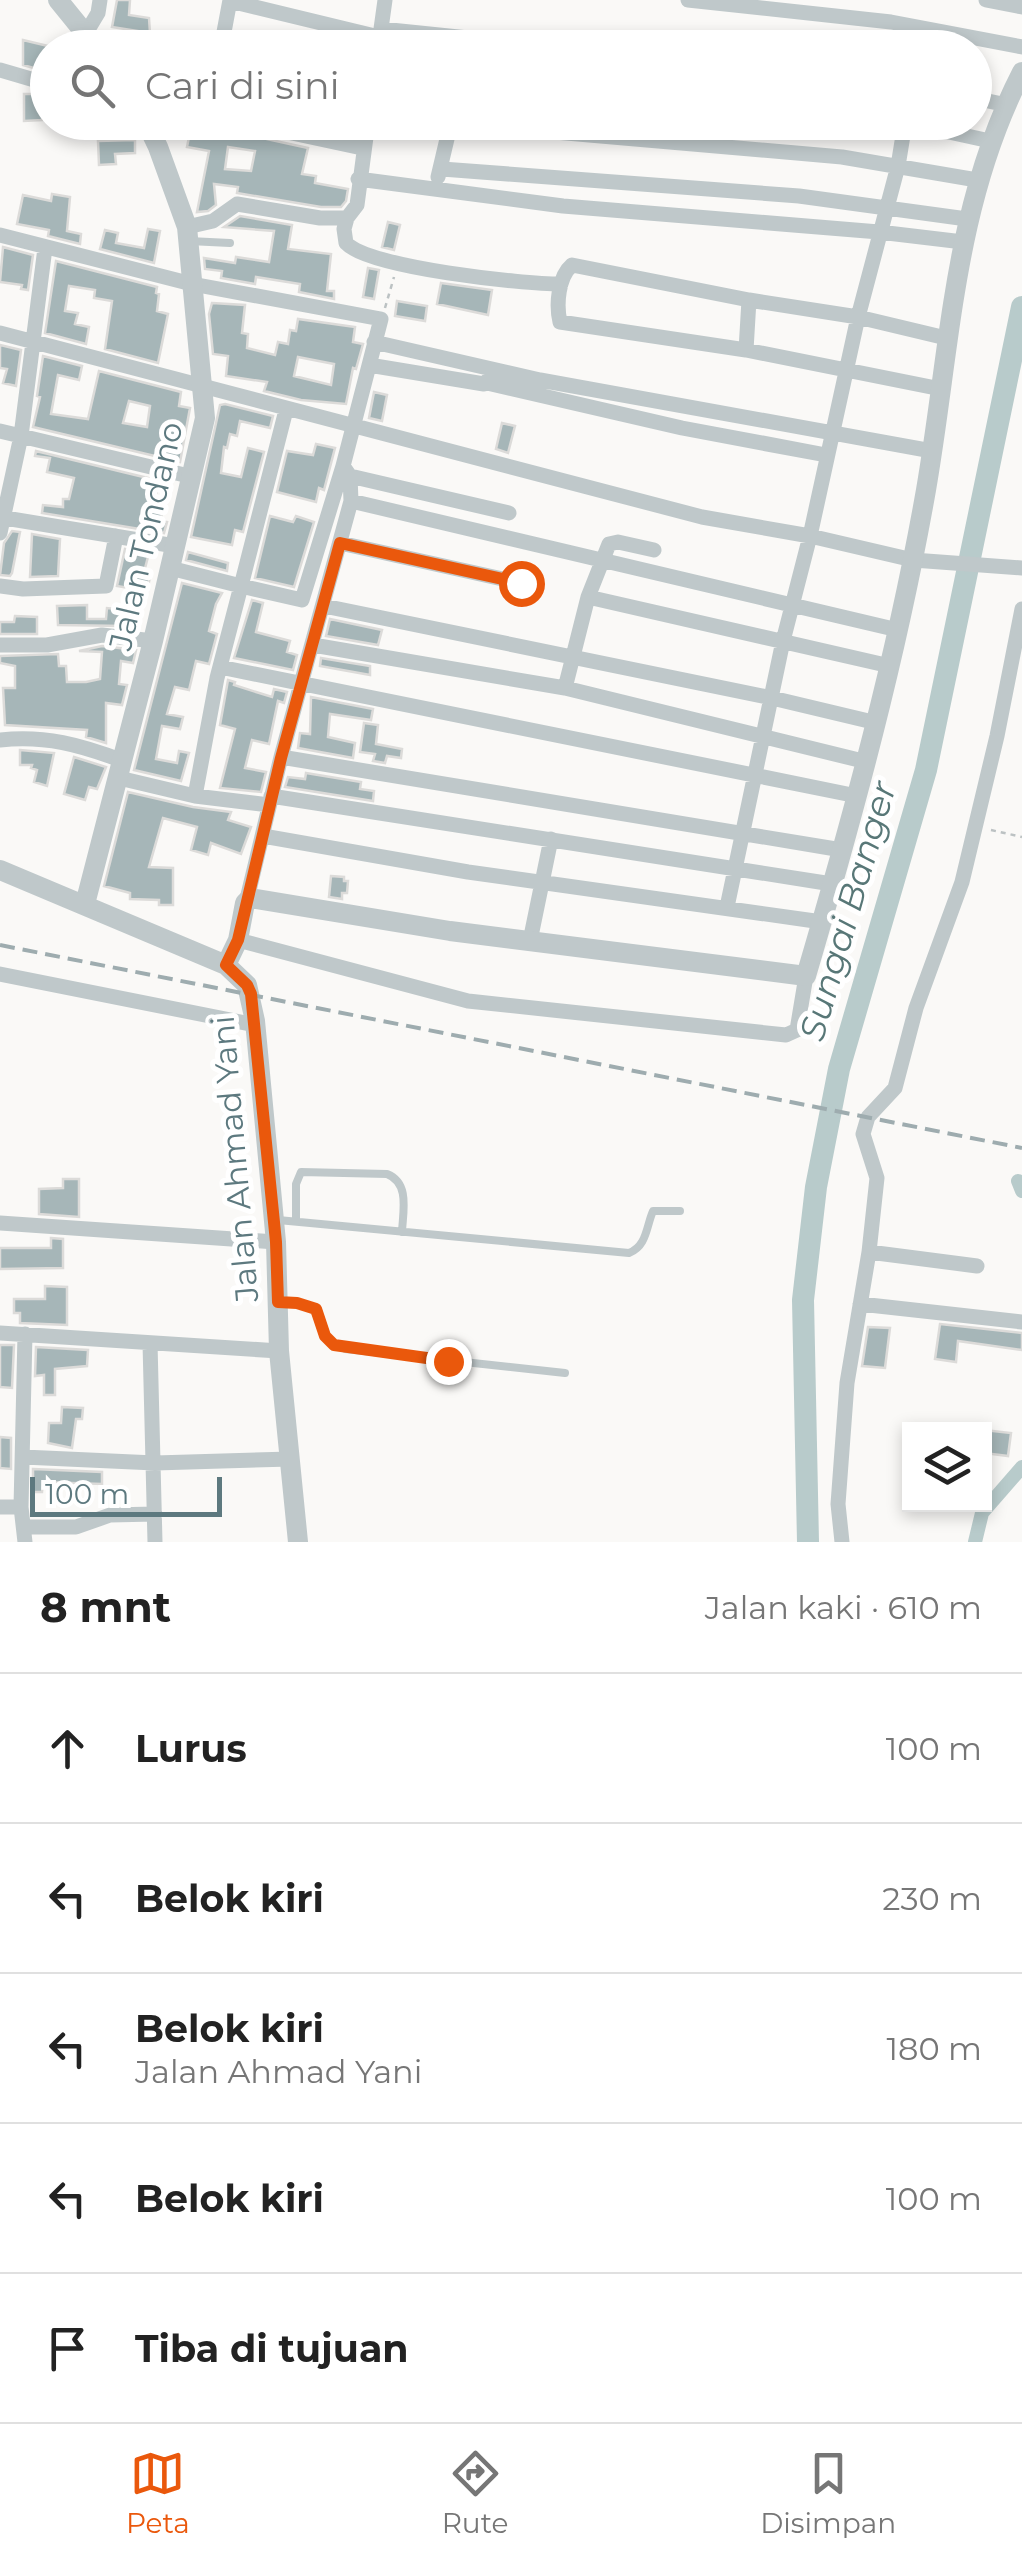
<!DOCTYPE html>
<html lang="id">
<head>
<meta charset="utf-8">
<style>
	body { margin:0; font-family:Montserrat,sans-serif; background:#f2f2f2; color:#222 }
	.controls { position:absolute; right:30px; bottom:30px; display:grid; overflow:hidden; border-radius:0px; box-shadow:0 5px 15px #0003 }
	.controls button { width:90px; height:90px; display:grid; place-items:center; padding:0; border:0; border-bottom:2px solid #e0e0e0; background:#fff; color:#222; font:50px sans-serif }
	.scale { position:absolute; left:30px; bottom:25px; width:192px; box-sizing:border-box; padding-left:10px; border:5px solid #5d797f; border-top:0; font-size:28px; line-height:35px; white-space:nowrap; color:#5d797f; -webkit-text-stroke:8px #fff; paint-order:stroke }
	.stop { position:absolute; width:30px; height:30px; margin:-22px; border:8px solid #ea580c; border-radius:50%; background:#fff }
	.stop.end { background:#ea580c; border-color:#fff; box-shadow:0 2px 10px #0008 }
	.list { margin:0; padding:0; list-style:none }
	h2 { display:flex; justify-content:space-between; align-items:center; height:130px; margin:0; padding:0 40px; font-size:42px }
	h2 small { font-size:32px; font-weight:400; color:#767676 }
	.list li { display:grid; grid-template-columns:65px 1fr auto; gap:30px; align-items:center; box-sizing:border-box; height:150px; padding:0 40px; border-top:2px solid #e0e0e0 }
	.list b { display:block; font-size:38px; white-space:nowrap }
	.list p { margin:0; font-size:32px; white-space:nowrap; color:#767676 }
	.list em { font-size:32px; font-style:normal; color:#767676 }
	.icon { flex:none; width:55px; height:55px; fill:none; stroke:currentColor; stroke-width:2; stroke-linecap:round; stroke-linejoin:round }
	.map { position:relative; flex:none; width:1022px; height:1542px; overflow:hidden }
	.search { position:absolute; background:#fff; box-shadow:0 5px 15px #0003; left:30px; right:30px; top:30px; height:110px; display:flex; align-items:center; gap:25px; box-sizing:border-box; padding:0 35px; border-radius:55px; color:#767676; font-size:38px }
	.sheet { height:880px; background:#fff }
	nav { display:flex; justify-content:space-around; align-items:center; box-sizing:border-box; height:140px; border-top:2px solid #e0e0e0; background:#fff; font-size:28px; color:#767676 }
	nav a { display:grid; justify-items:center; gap:5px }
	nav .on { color:#ea580c }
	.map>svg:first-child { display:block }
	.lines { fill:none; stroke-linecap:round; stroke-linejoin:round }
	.canal { stroke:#b8cbcb; stroke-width:14 }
	.river { stroke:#b8cbcb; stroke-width:22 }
	.building { fill:#a6b6b8; stroke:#dcdbd9; stroke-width:2.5; fill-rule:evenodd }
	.path { stroke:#bcc2c3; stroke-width:2.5; stroke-dasharray:5 5; stroke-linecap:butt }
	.service { stroke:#bfc8ca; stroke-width:8 }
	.minor { stroke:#bfc8ca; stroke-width:15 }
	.tertiary { stroke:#bfc8ca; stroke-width:20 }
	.rail { stroke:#9eacaf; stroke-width:4; stroke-dasharray:15 8; stroke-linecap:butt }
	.route { stroke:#ea580c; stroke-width:12 }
	.labels { text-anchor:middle; stroke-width:10; stroke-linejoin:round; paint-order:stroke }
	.street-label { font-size:32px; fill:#5d797f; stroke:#fff }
	.water-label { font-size:35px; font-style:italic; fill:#587777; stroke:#fff }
</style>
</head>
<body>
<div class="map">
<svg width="1022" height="1542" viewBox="0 0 1022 1542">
	<rect width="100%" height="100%" fill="#faf9f7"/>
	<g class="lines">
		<!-- canal -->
		<path class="canal" d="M 1018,1181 L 1022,1191
			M 975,1542 L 982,1513 L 1022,1467"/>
		<!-- river -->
		<path class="river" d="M 808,1542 L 803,1300 L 816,1187 L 839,1069 L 926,770 L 1022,307"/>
	</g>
	<!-- building -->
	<path class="building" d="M 117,0 L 130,0 L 129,15 L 149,18 L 150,33 L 112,27 Z
		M 23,40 L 48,46 L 48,72 L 23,65 Z
		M 24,94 L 42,94 L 42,120 L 24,121 Z
		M 209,122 L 230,124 L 239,133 L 308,148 L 302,174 L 316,176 L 315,183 L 348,189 L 346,201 L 341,207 L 321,207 L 237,193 L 238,187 L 214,184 L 216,205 L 208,211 L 197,212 L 209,151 L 187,147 L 191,127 L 208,130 ZM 228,147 L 255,151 L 251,171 L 225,169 Z
		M 135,140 L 135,153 L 115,154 L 116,164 L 99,165 L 98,141 Z
		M 52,194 L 70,197 L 67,231 L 81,234 L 80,244 L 48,236 L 49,230 L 17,224 L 23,195 L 51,201 Z
		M 240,216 L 292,225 L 288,249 L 331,254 L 327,291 L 334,291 L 334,299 L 299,292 L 300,284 L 256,277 L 255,284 L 221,278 L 222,271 L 205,269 L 204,258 L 235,263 L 236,257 L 269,262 L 274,231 L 224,227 Z
		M 388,222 L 400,225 L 394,250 L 382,247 Z
		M 148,229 L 160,231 L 154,263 L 100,249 L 105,230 L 118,233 L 116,243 L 144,248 Z
		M 3,247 L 33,255 L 28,290 L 21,289 L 22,285 L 0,282 Z
		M 56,261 L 157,287 L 156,293 L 159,294 L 157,311 L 168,314 L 158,363 L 105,349 L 112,301 L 94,298 L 95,290 L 69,286 L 65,311 L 78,313 L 75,324 L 89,327 L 86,344 L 45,333 Z
		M 368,268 L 379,270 L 374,299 L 363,297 Z
		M 441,283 L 492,290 L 488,315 L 437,304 Z
		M 397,301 L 427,306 L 425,321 L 395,316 Z
		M 212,303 L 245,305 L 242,333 L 248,334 L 247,348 L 275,355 L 278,342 L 288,344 L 290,330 L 296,331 L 298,319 L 355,327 L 353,342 L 363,344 L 356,369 L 353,368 L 346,404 L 301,400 L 264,391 L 267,382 L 226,376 L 228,356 L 213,354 L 209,314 ZM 298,357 L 334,364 L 331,385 L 294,376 Z
		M 0,345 L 21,350 L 16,386 L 3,383 L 7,369 L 0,368 Z
		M 43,356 L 82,366 L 79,380 L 58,375 L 51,414 L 88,419 L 99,371 L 181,392 L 179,406 L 190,408 L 180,462 L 33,427 L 40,397 L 37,396 ZM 129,401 L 150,406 L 147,427 L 123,423 Z
		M 374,392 L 387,395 L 382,421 L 369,418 Z
		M 225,404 L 273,416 L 270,428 L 240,421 L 237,436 L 230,434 L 227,448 L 224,447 L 221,473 L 241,477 L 248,448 L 264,452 L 243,532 L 235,530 L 232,545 L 191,537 L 220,405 Z
		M 502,423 L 515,426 L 508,453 L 496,449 Z
		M 316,444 L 335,448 L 324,490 L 319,488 L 316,502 L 277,492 L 287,451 L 313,455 Z
		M 36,451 L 160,481 L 153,503 L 165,505 L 160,521 L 167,522 L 164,533 L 42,513 L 43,505 L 63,507 L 63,499 L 69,499 L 74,478 L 47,472 L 50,458 L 35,456 Z
		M 270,516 L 293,522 L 296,516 L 314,522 L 294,587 L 255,578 Z
		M 12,531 L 20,532 L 12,573 L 10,576 L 0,575 L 4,543 Z
		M 32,534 L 60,539 L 58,576 L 30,577 Z
		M 125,549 L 149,553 L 143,576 L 150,577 L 147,591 L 117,586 Z
		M 188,552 L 228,563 L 227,571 L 186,560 Z
		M 182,583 L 222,593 L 216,604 L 209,631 L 217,634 L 209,664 L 196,661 L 189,690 L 175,687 L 167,714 L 183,717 L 180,729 L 162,726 L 156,759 L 177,763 L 179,751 L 189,753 L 181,781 L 134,770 Z
		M 252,600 L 263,603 L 256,632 L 290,641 L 287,652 L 297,655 L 293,670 L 234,658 Z
		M 87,605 L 87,619 L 106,619 L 107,608 L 127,610 L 125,626 L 58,625 L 57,606 Z
		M 15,616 L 37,617 L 37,634 L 0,634 L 0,622 L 14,622 Z
		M 330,619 L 382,630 L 378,645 L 326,636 Z
		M 102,646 L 136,650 L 133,663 L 121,661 L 119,684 L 127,685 L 122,705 L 106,703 L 106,743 L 86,737 L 87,730 L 5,725 L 3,688 L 15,688 L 15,666 L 0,663 L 0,656 L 58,654 L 59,666 L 66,666 L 67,682 L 86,682 L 100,679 L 102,652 L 79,651 Z
		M 321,658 L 370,666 L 370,675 L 320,666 Z
		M 228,680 L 235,682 L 234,685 L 272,697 L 274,689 L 287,692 L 284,703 L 278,701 L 269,744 L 252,740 L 245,768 L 266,772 L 261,792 L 220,788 L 235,729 L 220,725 Z
		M 311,697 L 373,709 L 371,720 L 330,714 L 328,737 L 355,743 L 353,758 L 298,748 L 300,733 L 310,734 Z
		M 364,723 L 378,725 L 376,744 L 402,749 L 401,758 L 387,756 L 385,763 L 373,761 L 375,754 L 360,752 Z
		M 20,750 L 54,753 L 47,786 L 34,782 L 37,770 L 31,768 L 32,765 L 20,765 Z
		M 74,757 L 106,767 L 97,789 L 89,787 L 85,800 L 64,794 Z
		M 306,773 L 361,782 L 360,789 L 374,791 L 373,801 L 285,787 L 288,777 L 305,779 Z
		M 128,792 L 193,807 L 231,812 L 228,820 L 251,827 L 241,854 L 211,843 L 208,855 L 191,850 L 197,827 L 163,818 L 149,867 L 173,868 L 173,905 L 159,905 L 159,900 L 130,899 L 130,893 L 104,886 Z
		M 331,876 L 344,877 L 344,881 L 348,881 L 347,893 L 342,893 L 342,899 L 329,897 Z
		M 63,1179 L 79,1179 L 79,1217 L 39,1214 L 39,1189 L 63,1188 Z
		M 51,1238 L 63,1239 L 63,1268 L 0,1269 L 0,1248 L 51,1248 Z
		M 45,1286 L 67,1287 L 67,1325 L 20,1323 L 20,1313 L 14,1313 L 14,1299 L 45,1299 Z
		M 940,1324 L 1022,1333 L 1022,1350 L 958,1341 L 956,1362 L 935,1359 Z
		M 868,1327 L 890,1328 L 885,1368 L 862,1366 Z
		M 0,1345 L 14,1345 L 12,1388 L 0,1387 Z
		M 36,1347 L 88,1350 L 87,1366 L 55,1369 L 55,1395 L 44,1395 L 44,1375 L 35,1376 Z
		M 62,1407 L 83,1408 L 82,1419 L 76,1419 L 72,1448 L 48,1443 L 49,1423 L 61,1423 Z
		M 984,1430 L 1011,1433 L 1008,1456 L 984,1453 Z
		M 0,1437 L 11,1438 L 11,1469 L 0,1468 Z
		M 33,1469 L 102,1472 L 102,1484 L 43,1482 L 42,1492 L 33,1492 Z"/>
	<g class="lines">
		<!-- path -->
		<path class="path" d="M 385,308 L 394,277
			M 991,830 L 1022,837"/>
		<!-- service -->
		<path class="service" d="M 189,241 L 230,243
			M 278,1220 L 629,1253 C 647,1246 646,1227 653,1211 L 680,1211
			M 296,1221 L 296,1184 L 301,1172 L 387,1174 C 410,1183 403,1211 402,1232
			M 282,1302 C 323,1302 312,1314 330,1342 L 345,1349 L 565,1373"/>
		<!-- minor -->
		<path class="minor" d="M 688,0 L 891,22 L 1022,47
			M 986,0 L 1022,7
			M 230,1 L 379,37
			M 381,29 L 567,48
			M 86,33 L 98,13 L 100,0
			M 380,36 L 385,0
			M 221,48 L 230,0
			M 0,70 L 48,84
			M 974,98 L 1007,105
			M 241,122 L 362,148
			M 438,122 L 842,157 L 977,180
			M 903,122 L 990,141
			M 442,169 L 799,196 L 967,219
			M 438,177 L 451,122
			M 358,179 L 563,206 L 879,232 L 963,242
			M 347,218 L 344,229 L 346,243 C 369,268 523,284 561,284
			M 187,227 L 213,221 L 237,204 L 320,218 L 347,218 L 357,205 L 368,122
			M 0,235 L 192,284 L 381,319 L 343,466 L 350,476 L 351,501 L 281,757 L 247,899
			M 0,333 L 702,517 L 810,536 L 913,560 L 1022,568
			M 374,342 L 540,380 L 932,451
			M 746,350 L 749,300
			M 369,365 L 484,384 L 490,378
			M 487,383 L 682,428 L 826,455
			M 941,389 L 746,350 L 560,322 C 556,305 558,277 572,265 L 749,300 L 858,317 L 946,338
			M 0,431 L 193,477
			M 350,476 L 509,513
			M 351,501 L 898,630
			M 5,518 L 175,546
			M 0,533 L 21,436 L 45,248
			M 340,543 L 521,583
			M 170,568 L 241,586 L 286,410
			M 0,586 L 23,589 L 106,586 L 116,536
			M 588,597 L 890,666
			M 324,606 L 772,698 L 877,723
			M 0,645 L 47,645 L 102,635 L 153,641
			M 313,645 L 565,688 L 867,762
			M 220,667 L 857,796
			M 565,688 L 588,597 L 609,544 L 618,542 L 654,550
			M 0,740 C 45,735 81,745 123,761
			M 281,757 L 842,850
			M 119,778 L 195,796 L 269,805
			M 195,796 L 217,678 L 241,586 L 302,600 L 343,466
			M 271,796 L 832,884
			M 263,836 L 468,872 L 822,922
			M 727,907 L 783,641 L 810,536 L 858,317 L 898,166 L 905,123
			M 238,940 L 468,1001 L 786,1035 L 797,1030 L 806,976
			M 530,941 L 551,839
			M 0,974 L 255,1025
			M 0,1223 L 276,1242
			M 869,1252 L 977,1266
			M 860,1304 L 1022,1322
			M 0,1333 L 279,1351
			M 150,1343 L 155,1542
			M 23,1457 L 155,1463 L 291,1459
			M 0,1507 L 21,1507
			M 25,1527 L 76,1527 L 110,1515 L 155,1514
			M 25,1542 L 21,1507 L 25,1334
			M 842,1542 L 838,1504 L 847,1383 L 869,1252 L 877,1178 L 863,1134 L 868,1117 L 895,1088 L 916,1008 L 962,882 L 997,736 L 1022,609"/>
		<!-- tertiary -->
		<path class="tertiary" d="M 58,0 L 97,48
			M 0,870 L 226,965 L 247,985 L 255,1021 L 276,1242 L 279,1351 L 298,1542
			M 85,904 L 153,641 L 205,418 L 187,227 L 158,147 L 146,122
			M 226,965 L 238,940 L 245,903 L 250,898 L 450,931 L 806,976 C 853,816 897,655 926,490 C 951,345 953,206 1022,72"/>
		<!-- rail -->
		<path class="rail" d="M 0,945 L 1022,1148"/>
	</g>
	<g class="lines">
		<!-- route -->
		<path class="route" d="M 448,1361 L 334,1345 L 325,1336 L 316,1309 L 297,1303 L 278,1302 L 276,1242 L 251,994 L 247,985 L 226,965 L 238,940 L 281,758 L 340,543 L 521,583"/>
	</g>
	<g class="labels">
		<!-- street labels -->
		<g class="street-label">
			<text transform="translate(146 536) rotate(-77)" y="11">Jalan Tondano</text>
			<text transform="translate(235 1159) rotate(-95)" y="11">Jalan Ahmad Yani</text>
		</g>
		<!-- water labels -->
		<g class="water-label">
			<text transform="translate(848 911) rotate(-74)" y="12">Sungai Banger</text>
		</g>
	</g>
</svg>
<div class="controls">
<button><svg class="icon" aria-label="layers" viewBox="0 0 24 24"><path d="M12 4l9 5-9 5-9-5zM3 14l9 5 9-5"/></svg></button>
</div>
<div class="scale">100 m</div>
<div class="stop" style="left:521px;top:583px"></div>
<div class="stop end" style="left:448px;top:1361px"></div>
<div class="search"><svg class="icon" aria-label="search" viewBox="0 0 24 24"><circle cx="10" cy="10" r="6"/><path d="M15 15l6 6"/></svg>Cari di sini</div>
</div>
<section class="sheet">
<h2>8 mnt<small>Jalan kaki · 610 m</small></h2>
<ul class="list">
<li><svg class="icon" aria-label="ahead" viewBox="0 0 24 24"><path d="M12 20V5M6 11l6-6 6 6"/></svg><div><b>Lurus</b></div><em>100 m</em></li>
<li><svg class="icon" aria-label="left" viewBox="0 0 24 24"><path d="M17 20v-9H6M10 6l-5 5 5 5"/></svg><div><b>Belok kiri</b></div><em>230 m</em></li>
<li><svg class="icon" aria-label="left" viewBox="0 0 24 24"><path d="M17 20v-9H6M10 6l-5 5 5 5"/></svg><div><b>Belok kiri</b><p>Jalan Ahmad Yani</p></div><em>180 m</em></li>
<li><svg class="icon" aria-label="left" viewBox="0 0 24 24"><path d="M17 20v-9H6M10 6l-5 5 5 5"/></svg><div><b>Belok kiri</b></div><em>100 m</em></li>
<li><svg class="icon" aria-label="arrive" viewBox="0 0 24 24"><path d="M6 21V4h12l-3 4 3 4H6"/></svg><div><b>Tiba di tujuan</b></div></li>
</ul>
</section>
<nav>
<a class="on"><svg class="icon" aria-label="map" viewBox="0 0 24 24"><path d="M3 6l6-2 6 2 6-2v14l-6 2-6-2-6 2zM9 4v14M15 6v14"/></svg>Peta</a>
<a><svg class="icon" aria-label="directions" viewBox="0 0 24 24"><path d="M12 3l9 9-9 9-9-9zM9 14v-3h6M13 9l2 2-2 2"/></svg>Rute</a>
<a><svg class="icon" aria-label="saved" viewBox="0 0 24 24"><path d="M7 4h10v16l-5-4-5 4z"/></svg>Disimpan</a>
</nav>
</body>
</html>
